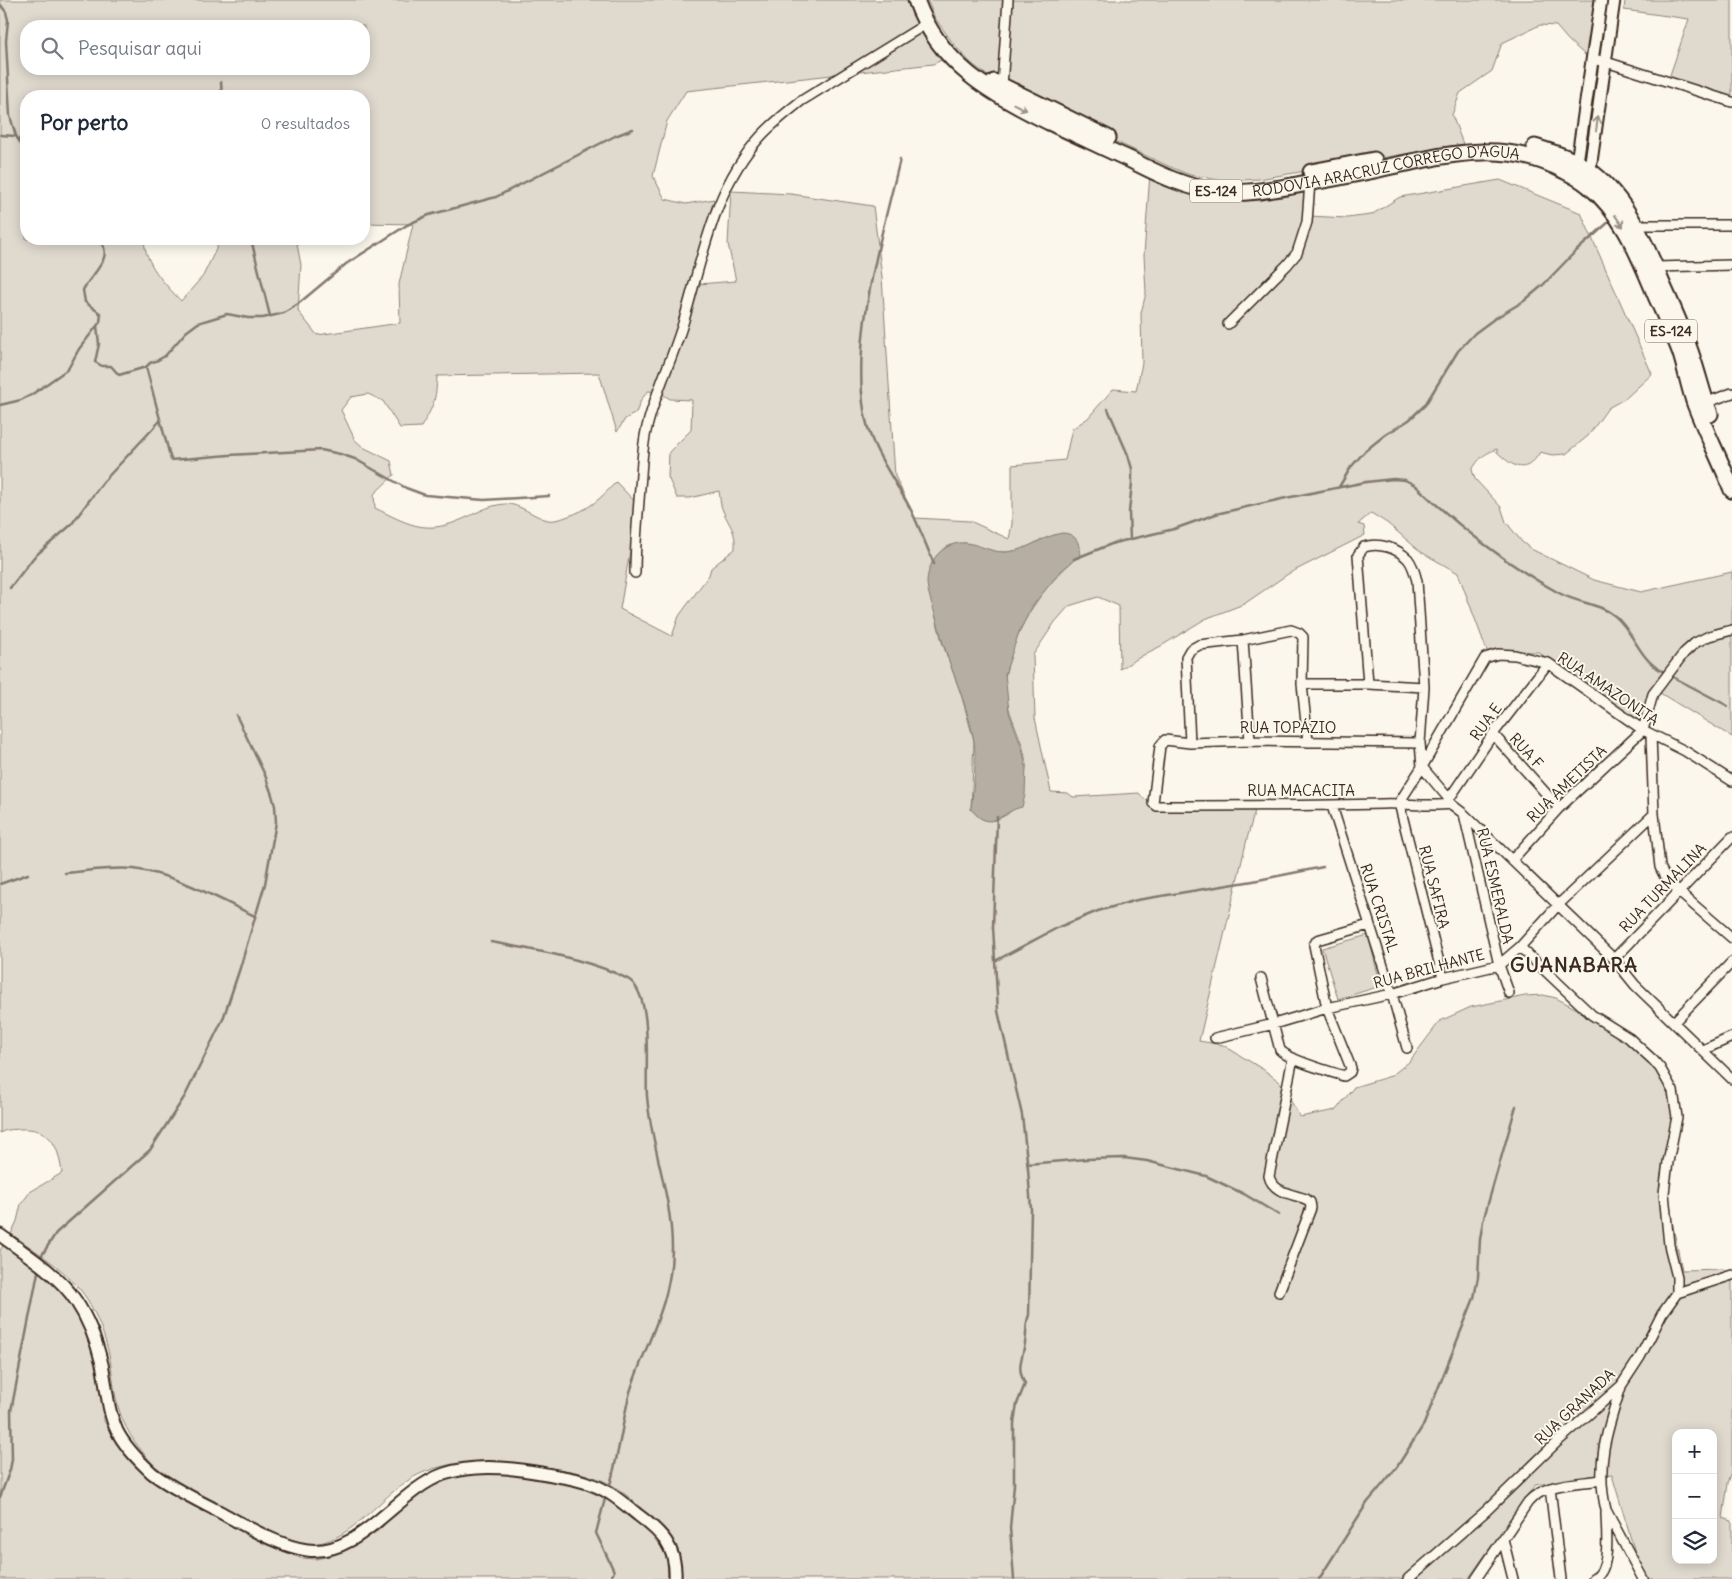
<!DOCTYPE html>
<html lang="pt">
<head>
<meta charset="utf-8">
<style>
	body { margin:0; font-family:Delius,sans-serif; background:#f6f6f7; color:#1f2937 }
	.controls { position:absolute; right:15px; bottom:15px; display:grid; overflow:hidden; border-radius:10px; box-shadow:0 2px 12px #0003 }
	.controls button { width:45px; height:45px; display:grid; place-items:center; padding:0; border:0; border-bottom:1px solid #e0e1e3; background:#fff; color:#1f2937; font:25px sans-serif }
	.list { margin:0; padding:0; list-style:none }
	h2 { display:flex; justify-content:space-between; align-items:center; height:65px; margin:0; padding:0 20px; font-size:21px }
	h2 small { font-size:16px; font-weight:400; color:#747a83 }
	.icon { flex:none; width:28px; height:28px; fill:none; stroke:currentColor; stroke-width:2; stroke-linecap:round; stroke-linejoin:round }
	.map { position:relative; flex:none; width:1732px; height:1579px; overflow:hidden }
	.search { position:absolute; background:#fff; box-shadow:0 2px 12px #0003; left:20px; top:20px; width:350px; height:55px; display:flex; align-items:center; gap:12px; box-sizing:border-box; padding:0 18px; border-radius:20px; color:#747a83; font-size:19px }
	.panel { position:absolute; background:#fff; box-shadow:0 2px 12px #0003; left:20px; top:90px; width:350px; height:155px; border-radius:20px }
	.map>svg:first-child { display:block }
	.green { fill:#dfd9ce; stroke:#8d8276; fill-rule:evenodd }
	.water { fill:#b6aea2; stroke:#85796d }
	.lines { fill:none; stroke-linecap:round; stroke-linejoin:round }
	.stream { stroke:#85796d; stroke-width:2.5 }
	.minor-casing { stroke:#3b2a1e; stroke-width:12 }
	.tertiary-casing { stroke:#3b2a1e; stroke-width:15 }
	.primary-casing { stroke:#3b2a1e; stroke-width:19 }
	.minor { stroke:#fbf7ec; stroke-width:9 }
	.tertiary { stroke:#fbf7ec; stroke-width:11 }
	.primary { stroke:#fbf7ec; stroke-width:15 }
	.oneway { stroke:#9b9085 }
	.labels { text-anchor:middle; stroke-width:4; stroke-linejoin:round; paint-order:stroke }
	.shield { fill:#fbf7ec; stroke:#75685c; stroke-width:1 }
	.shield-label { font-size:14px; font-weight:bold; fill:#3b2a1e }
	.street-label { font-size:15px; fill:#3b2a1e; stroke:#fbf7ec }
	.district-label { font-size:20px; font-weight:bold; letter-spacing:1px; fill:#3b2a1e; stroke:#fbf7ec }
</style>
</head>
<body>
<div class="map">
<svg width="1732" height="1579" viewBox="0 0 1732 1579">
	<rect width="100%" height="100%" fill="#fbf7ec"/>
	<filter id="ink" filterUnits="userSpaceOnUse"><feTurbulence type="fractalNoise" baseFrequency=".02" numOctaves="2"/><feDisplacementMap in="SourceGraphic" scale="10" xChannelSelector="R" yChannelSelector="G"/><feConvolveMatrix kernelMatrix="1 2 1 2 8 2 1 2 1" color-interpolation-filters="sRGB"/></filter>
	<g filter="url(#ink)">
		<!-- green -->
		<path class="green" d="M 0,0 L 912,0 L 946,58 L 933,64 L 686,91 L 667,121 L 653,176 L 665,199 L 686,204 L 714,199 L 700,248 L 699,284 L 736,281 L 728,244 L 731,191 L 791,194 L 873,206 L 882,277 L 895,476 L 915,518 L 970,521 L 1009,539 L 1012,524 L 1012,465 L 1065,460 L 1072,429 L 1088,418 L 1113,389 L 1136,391 L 1142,363 L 1141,313 L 1146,293 L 1144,255 L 1150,173 L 1189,192 L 1236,200 L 1282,189 L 1312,184 L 1309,216 L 1347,218 L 1371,215 L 1400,197 L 1500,180 L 1581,213 L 1652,374 L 1626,398 L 1608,408 L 1588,436 L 1566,454 L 1552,455 L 1540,452 C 1526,476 1513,467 1497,452 L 1497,449 C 1485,453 1478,459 1472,470 L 1475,479 L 1501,507 L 1506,522 L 1522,542 L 1531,549 L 1594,580 L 1641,592 L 1732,572 L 1732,737 L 1655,690 L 1637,719 L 1538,652 L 1487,651 L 1458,573 L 1421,552 L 1387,523 L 1371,513 L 1358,524 L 1364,526 L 1365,535 L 1288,574 L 1244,604 L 1205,619 L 1161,646 L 1147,653 L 1120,669 L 1119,606 L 1098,597 L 1069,606 L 1055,622 L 1033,655 L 1035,718 L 1051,792 L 1068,793 L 1073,797 L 1139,793 L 1144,799 L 1157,803 L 1257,803 L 1247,839 L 1199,1041 L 1223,1045 L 1264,1070 L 1280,1082 L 1300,1117 L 1336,1110 L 1354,1087 L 1391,1076 L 1409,1062 L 1440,1021 L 1471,1007 L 1525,996 L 1543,995 L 1556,998 L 1621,1032 L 1672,1081 L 1677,1121 L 1665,1187 L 1682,1270 L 1724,1269 L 1730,1280 L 1732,1280 L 1732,1471 L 1728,1483 L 1723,1518 L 1732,1521 L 1732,1579 L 1648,1579 L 1636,1556 L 1612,1475 L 1535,1485 L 1468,1579 L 680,1579 C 679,1565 678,1552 672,1539 C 665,1526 654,1518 643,1510 C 634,1502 625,1493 615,1487 C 593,1473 565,1470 540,1467 C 502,1462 465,1457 427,1471 C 381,1487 351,1552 300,1543 C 269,1538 240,1517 213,1502 C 193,1491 172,1481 155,1466 C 140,1451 127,1433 120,1413 C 114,1395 113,1377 110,1359 C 106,1339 98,1317 87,1299 C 69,1271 38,1253 11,1234 L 17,1221 L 21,1204 L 30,1192 L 62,1173 C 58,1145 51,1127 19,1129 C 12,1130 6,1129 0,1133 ZM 26,26 L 364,26 L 364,69 L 26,69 ZM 26,96 L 364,96 L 364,223 L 413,224 L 399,284 L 400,323 L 317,335 L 298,311 L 301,265 L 296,239 L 221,239 L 203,276 L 181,301 C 164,283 145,264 144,239 L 26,239 ZM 599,373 L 617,432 L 625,419 L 636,413 L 641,400 L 648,391 L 659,392 L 670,399 L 692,400 L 691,430 L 669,452 L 668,477 L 677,498 L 690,498 L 719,491 C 720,497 720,505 723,511 C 730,527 736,530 735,549 L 711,568 L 709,575 L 679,616 L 672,636 L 620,609 L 638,505 L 616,482 C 599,500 590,509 566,517 C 561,519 553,521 548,520 C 534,517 519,503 505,504 C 487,505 474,515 458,521 C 424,535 406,523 375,508 L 374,494 L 394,475 L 391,461 L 363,447 L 355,440 L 341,410 L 351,397 L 368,394 L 383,401 L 400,428 L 421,427 C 434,405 436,401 437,376 ZM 1041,539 L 1080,555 C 1043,585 1016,625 1006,672 C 999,705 1024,734 1026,765 C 1026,774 1020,786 1018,795 C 1014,809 1012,814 997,819 C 985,823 979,818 971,809 L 974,741 L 961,694 L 942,642 L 935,614 L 963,543 C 974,544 979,547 989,550 C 1008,555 1026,550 1041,539 ZM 1676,1433 L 1713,1433 L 1713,1560 L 1676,1560 Z
			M 927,0 L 1611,0 L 1602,70 L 1568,40 L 1556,26 L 1540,25 L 1502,43 L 1492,71 L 1460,93 L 1452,115 L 1463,144 L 1259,179 L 1225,181 L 1190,175 L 1168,166 L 1093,131 L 989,77 L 971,63 L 955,46 L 935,18 Z
			M 1625,0 L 1732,0 L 1732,98 L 1669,78 L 1689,19 L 1624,10 Z
			M 1368,935 L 1381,986 L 1338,999 L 1322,948 Z
			M 4,1243 L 60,1285 L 93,1340 L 104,1400 L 104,1421 L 123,1453 L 137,1467 L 165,1488 L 255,1539 L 300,1558 L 316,1559 L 333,1555 L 348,1549 L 379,1530 L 408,1501 L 433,1485 L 460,1474 L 499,1473 L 577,1486 L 607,1499 L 649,1531 L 661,1546 L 667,1559 L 668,1579 L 0,1579 L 0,1251 Z"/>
		<!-- water -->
		<path class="water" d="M 1062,533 C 1076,533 1080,543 1080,555 L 1061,571 L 1033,605 L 1019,632 L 1005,674 L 1009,712 L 1022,748 L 1026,766 L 1025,795 L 1022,807 C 1001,811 992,835 971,809 C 973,789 977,760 974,741 C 968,707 953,675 943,643 C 940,633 938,623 935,614 C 932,603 927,592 927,581 C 928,567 935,553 947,547 C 969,535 985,553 1006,552 C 1029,550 1040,537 1062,533 Z"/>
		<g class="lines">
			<!-- stream -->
			<path class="stream" d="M 0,4 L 6,12 L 8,20 L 6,41 L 10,116 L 16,136 L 26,152
				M 221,82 L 222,96
				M 0,135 L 16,136
				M 900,159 C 882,236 841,367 873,442 C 883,465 898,486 910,508 C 919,526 926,545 934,564
				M 251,239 L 270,316
				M 97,326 L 99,344 L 95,362 L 102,366 L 111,366 L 119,375 L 146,367 L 150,363 L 158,360 L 165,356 L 186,332 L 198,323 L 227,314 L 248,318 L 263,318 L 284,313 L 298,304 L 346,264 L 407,225 L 429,215 L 496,197 L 615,136 L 633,129
				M 146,367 L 171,460 L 229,455 L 321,450 L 340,454 L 355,459 L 406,488 L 425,495 L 484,500 L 549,496
				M 0,405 L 21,400 L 31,395 L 68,369 L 79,349 L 100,322 L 101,314 L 85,302 L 83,290 C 91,274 117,256 98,239
				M 1108,409 L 1128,455 L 1132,469 L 1132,483 L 1129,512 L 1130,540
				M 1339,487 L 1351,467 L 1365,451 L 1385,435 L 1409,420 L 1425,405 L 1458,351 L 1475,333 L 1494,319 L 1524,301 L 1543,285 L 1574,253 L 1611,220
				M 1074,559 L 1114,543 L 1174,529 L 1216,514 L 1286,498 L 1366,482 L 1393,479 L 1405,480 L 1415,485 C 1459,527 1506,564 1559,593 C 1577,603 1599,603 1615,616 C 1634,632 1639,659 1662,671
				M 10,588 L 34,557 L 71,525 L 103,482 L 160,421
				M 1673,677 L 1728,706
				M 997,817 L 993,927 L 998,1011 L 1022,1115 L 1028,1169 L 1031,1209 L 1029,1315 C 1025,1324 1027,1333 1025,1343 C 1022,1361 1016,1366 1025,1384 L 1017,1404 L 1014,1423 L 1014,1485 L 1010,1528 L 1014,1579
				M 65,873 C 87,871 111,867 134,869 C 177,875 217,898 255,916
				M 0,884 L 28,874
				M 491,942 C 533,950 576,957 615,973 C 621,976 628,978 632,982 C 653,1004 645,1065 647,1096 C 651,1147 672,1196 672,1248 C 672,1303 646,1342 630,1392 C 627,1403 625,1414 623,1425 C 619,1446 615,1468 609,1488
				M 995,961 L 1059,927 L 1098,911 L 1137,900 L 1253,881 L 1323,867
				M 1027,1164 L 1086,1159 L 1124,1158 L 1147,1161 L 1206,1176 L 1244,1194 L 1279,1215
				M 40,1261 L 42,1255 L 56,1233 L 150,1150 L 185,1096 L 223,1019 L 240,968 L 265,884 L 276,822 L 275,806 L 272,795 L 265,775 L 236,715
				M 606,1495 L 596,1533 L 613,1569 L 614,1572 L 610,1579
				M 0,1497 L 10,1470 L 12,1459 L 11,1411 L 39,1267
				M 1319,1579 L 1367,1503 L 1397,1467 L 1424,1424 L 1474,1298 L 1478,1277 L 1480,1239 L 1483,1221 L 1516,1106"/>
			<!-- minor casing -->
			<g class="minor-casing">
				<path id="minor" d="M 1592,59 L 1606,62 L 1732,102
					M 1002,86 L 1008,0
					M 1636,225 L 1732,225
					M 1656,267 L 1732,265
					M 1228,324 L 1287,265 L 1297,253 L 1307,222 L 1310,182
					M 1705,403 L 1732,393
					M 635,573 C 635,544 638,516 640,487 C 642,466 642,446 647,427 C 656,390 674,356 684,320 C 703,256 714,187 761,136 C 773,123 787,112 801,101 L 926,24
					M 1243,640 L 1250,741
					M 1302,684 L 1368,684 L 1424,687
					M 1368,684 L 1358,555 L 1364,547 C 1379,542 1397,548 1408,559 C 1413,565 1415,573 1417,581 L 1424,687 L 1420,743 L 1422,767 L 1449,799 L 1451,804 L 1464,814 L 1614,959 L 1635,985 L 1732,1079
					M 1493,734 L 1559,808
					M 1651,736 L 1654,814 L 1660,867 L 1664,875 L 1679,892 L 1732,938
					M 1190,743 L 1186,657 L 1190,650 L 1199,645 L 1243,640 L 1291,630 L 1299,633 L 1303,637 L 1302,684 L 1308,742
					M 1420,743 L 1250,741 L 1190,743 L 1165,740 L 1160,746 L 1153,803 L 1157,806 C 1232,806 1307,806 1382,804 C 1406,803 1428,807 1451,804
					M 1449,799 L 1493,734 L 1548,663
					M 1332,806 L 1392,994 L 1407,1048
					M 1464,814 L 1499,965 L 1509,993
					M 1512,860 L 1559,808 L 1643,730 L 1653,694 L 1684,653 L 1695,643 L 1709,636 L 1732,630
					M 1614,959 L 1732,837
					M 1261,978 L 1280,1050 C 1290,1061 1329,1071 1344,1076 L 1350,1072 L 1351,1068 L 1327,1008 L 1314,945 L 1317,940 L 1369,925
					M 1443,978 L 1399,803 L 1422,767 L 1485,658 L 1498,654 L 1515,655 L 1548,663 L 1643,730 L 1685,751 L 1732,781
					M 1674,1022 L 1732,962
					M 1215,1038 L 1274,1024 L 1327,1008 L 1392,994 L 1443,978 L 1499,965 L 1520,947 L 1558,905 L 1654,814
					M 1703,1050 L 1732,1037
					M 1279,1292 L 1311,1208 L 1310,1202 L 1306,1199 C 1292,1194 1272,1192 1269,1176 L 1293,1058
					M 1677,1293 L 1732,1275
					M 1621,1387 C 1607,1430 1595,1465 1606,1510 L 1643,1579
					M 1550,1488 L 1561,1579
					M 1503,1539 L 1513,1579
					M 1408,1579 L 1486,1511 L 1557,1442 L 1621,1386 L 1640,1357 L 1662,1314 L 1677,1293 L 1677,1277 L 1669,1245 L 1664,1193 L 1668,1162 L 1677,1117 L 1673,1091 L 1660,1068 L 1653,1060 L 1629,1038 L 1592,1015 L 1520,947
					M 1476,1579 L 1528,1502 C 1546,1482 1577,1484 1601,1480
					M 1593,1579 C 1612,1571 1606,1531 1606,1512"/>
			</g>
			<!-- tertiary casing -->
			<g class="tertiary-casing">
				<path id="tertiary" d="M 1576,169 L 1601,0
					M 1589,176 L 1614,0
					M 0,1235 C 25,1253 59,1275 76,1301 C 88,1319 97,1343 102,1364 C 107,1387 107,1410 117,1431 C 125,1447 139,1461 152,1473 C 173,1489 197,1500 220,1512 C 246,1526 278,1546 307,1550 C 361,1557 396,1491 444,1474 C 480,1462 521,1469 557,1476 C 570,1478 581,1480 593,1485 C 610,1491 624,1504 638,1515 C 662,1533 677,1547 675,1579"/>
			</g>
			<!-- primary casing -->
			<g class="primary-casing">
				<g id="primary">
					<path id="s1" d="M 916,0 C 939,64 991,94 1049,122 C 1076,134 1102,147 1129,159 C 1158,174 1188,189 1221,192 C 1245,194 1268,190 1292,186 C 1322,180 1353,175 1383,168 C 1447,155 1503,138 1565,171 C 1573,175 1581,179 1588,185 C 1623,213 1639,256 1656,296 C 1664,314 1673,333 1680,351 C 1686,369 1689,387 1695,404 C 1706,433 1721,461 1732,490"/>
					<path d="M 994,82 L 1108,138"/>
					<path d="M 1535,147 C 1550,152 1565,156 1578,163 C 1623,189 1644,240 1663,286 C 1674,310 1685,334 1693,360 C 1699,378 1703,396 1710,414"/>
					<path d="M 1311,172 L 1374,160"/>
				</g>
			</g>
			<!-- minor -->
			<use href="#minor" class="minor"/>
			<!-- tertiary -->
			<use href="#tertiary" class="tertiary"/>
			<!-- primary -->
			<use href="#primary" class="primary"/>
		</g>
		<!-- one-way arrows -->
		<defs><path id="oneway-shaft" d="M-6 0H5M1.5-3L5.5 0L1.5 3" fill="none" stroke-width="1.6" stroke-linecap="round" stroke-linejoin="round" transform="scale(1.25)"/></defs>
		<g class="oneway">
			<use href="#oneway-shaft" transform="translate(1020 107) rotate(26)"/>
			<use href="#oneway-shaft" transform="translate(1597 124) rotate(-82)"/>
			<use href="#oneway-shaft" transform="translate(1619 221) rotate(55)"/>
		</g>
	</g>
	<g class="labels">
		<!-- shield labels -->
		<g class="shield">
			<rect x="1190" y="179.5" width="52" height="23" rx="4"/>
			<rect x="1645" y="319.5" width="52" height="23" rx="4"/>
		</g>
		<g class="shield-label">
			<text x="1216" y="196">ES-124</text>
			<text x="1671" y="336">ES-124</text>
		</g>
		<!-- street labels -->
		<g class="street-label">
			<text dy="5" stroke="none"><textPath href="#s1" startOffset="539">RODOVIA ARACRUZ CÓRREGO D'ÁGUA</textPath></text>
			<text transform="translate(1608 689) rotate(34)" y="5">RUA AMAZONITA</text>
			<text transform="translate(1486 722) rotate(-54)" y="5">RUA E</text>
			<text x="1288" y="733">RUA TOPÁZIO</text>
			<text transform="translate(1526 751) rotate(48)" y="5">RUA F</text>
			<text transform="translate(1567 784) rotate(-44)" y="5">RUA AMETISTA</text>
			<text x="1301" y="796">RUA MACACITA</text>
			<text transform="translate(1495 886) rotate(77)" y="5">RUA ESMERALDA</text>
			<text transform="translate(1434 887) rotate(76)" y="5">RUA SAFIRA</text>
			<text transform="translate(1663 888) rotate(-46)" y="5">RUA TURMALINA</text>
			<text transform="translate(1379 908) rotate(72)" y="5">RUA CRISTAL</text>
			<text transform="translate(1429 969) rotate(-15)" y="5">RUA BRILHANTE</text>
			<text transform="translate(1575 1407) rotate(-43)" y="5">RUA GRANADA</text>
		</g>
		<!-- district labels -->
		<g class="district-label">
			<text x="1574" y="972">GUANABARA</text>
		</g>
	</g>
</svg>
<div class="controls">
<button>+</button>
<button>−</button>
<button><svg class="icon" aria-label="layers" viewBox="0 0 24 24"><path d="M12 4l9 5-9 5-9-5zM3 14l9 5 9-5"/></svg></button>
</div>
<div class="search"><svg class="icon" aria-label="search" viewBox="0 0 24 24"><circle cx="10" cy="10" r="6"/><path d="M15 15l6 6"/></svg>Pesquisar aqui</div>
<section class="panel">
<h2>Por perto<small>0 resultados</small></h2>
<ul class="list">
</ul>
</section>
</div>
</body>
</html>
